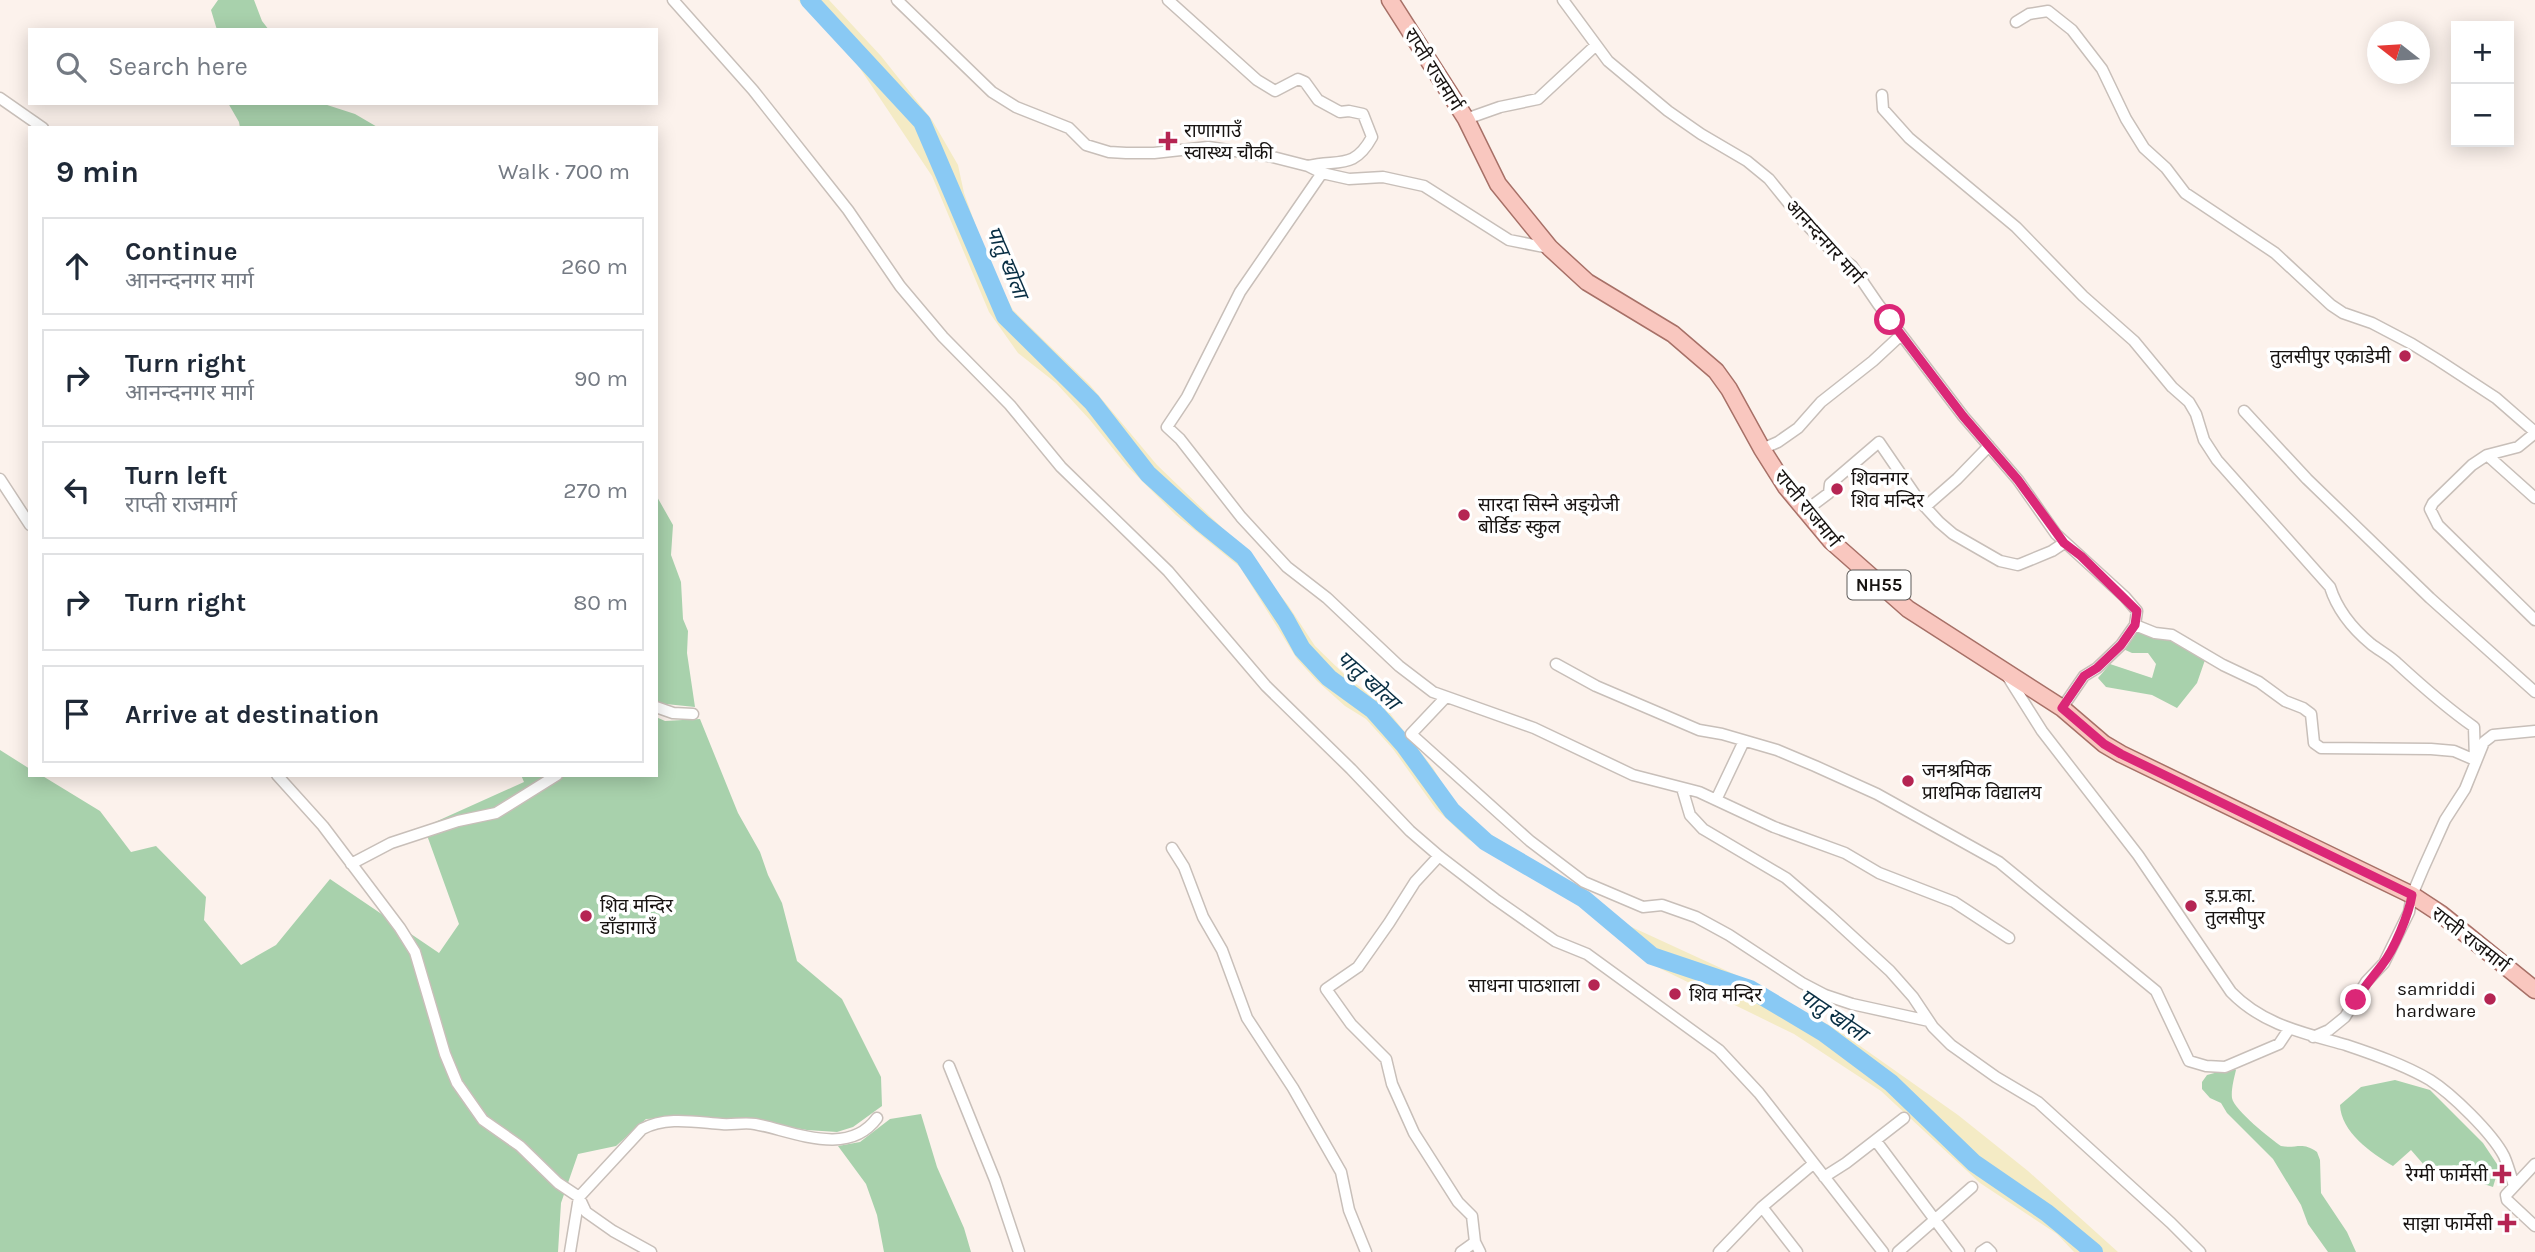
<!DOCTYPE html>
<html lang="en">
<head>
<meta charset="utf-8">
<style>
	body { margin:0; font-family:Karla,"Noto Sans Devanagari",sans-serif; background:#f2f2f3; color:#1f2937 }
	.controls { position:absolute; right:21px; top:21px; display:grid; overflow:hidden; border-radius:0px; box-shadow:0 4px 18px #0003 }
	.controls button { width:63px; height:63px; display:grid; place-items:center; padding:0; border:0; border-bottom:2px solid #e0e1e3; background:#fff; color:#1f2937; font:35px sans-serif }
	.compass { position:absolute; left:2367px; top:21px; width:63px; height:63px; border-radius:50%; background:#fff; box-shadow:0 4px 18px #0003; rotate:287deg }
	.stop { position:absolute; width:21px; height:21px; margin:-16px; border:5px solid #db2777; border-radius:50%; background:#fff }
	.stop.end { background:#db2777; border-color:#fff; box-shadow:0 2px 7px #0008 }
	.list { margin:0; padding:0; list-style:none }
	h2 { display:flex; justify-content:space-between; align-items:center; height:91px; margin:0; padding:0 28px; font-size:30px }
	h2 small { font-size:23px; font-weight:400; color:#747a83 }
	.list li { display:grid; grid-template-columns:46px 1fr auto; gap:21px; align-items:center; box-sizing:border-box; height:98px; margin:0 14px 14px; padding:0 14px; border:2px solid #e0e1e3; border-radius:0px }
	.list b { display:block; font-size:26px; white-space:nowrap }
	.list p { margin:0; font-size:23px; white-space:nowrap; color:#747a83 }
	.list em { font-size:23px; font-style:normal; color:#747a83 }
	.icon { flex:none; width:38px; height:38px; fill:none; stroke:currentColor; stroke-width:2; stroke-linecap:round; stroke-linejoin:round }
	.map { position:relative; flex:none; width:2535px; height:1252px; overflow:hidden }
	.search { position:absolute; background:#fff; box-shadow:0 4px 18px #0003; left:28px; top:28px; width:630px; height:77px; display:flex; align-items:center; gap:18px; box-sizing:border-box; padding:0 24px; border-radius:0px; color:#747a83; font-size:26px }
	.panel { position:absolute; background:#fff; box-shadow:0 4px 18px #0003; left:28px; top:126px; width:630px; height:651px; border-radius:0px }
	.map>svg:first-child { display:block }
	.green { fill:#a8d1ac }
	.sand { fill:#f4ebc5 }
	.lines { fill:none; stroke-linecap:round; stroke-linejoin:round }
	.river { stroke:#89c9f4; stroke-width:18 }
	.minor-casing { stroke:#c8bfb9; stroke-width:13 }
	.primary-casing { stroke:#a77067; stroke-width:19 }
	.minor { stroke:#fff; stroke-width:10 }
	.primary { stroke:#f9c7bf; stroke-width:16 }
	.route { stroke:#db2777; stroke-width:9 }
	.poi-dot { fill:#b52553; stroke:#fff; stroke-width:2.5 }
	.labels { text-anchor:middle; stroke-width:7; stroke-linejoin:round; paint-order:stroke }
	.shield { fill:#fff; stroke:#5d5a58; stroke-width:2 }
	.shield-label { font-size:18px; font-weight:bold; fill:#171311 }
	.street-label { font-size:19px; fill:#171311; stroke:#fff }
	.poi-label { font-size:19px; fill:#171311; stroke:#fff; text-anchor:start }
	.water-label { font-size:21px; font-style:italic; fill:#092f44; stroke:#fff }
</style>
</head>
<body>
<div class="map">
<svg width="2535" height="1252" viewBox="0 0 2535 1252">
	<rect width="100%" height="100%" fill="#fcf2ec"/>
	<!-- green -->
	<path class="green" d="M 218,0 L 254,0 L 262,21 L 269,30 L 217,30 L 211,10 Z
		M 228,103 L 321,103 L 355,114 L 379,128 L 240,128 L 239,122 Z
		M 656,495 L 673,525 L 671,555 L 681,582 L 683,619 L 688,631 L 687,653 L 695,707 L 656,703 Z
		M 2138,631 L 2174,641 L 2205,660 L 2197,683 L 2177,708 L 2152,695 L 2106,687 L 2098,678 L 2110,664 L 2152,678 L 2156,664 L 2148,653 L 2132,653 L 2121,648 Z
		M 656,717 L 665,721 L 700,719 L 738,813 L 760,852 L 768,875 L 782,903 L 797,961 L 842,999 L 881,1077 L 882,1106 L 853,1127 L 837,1132 L 807,1130 L 755,1121 L 688,1117 L 646,1119 L 616,1146 L 578,1154 L 561,1203 L 558,1252 L 0,1252 L 0,750 L 30,769 L 30,775 L 41,775 L 100,811 L 131,852 L 156,846 L 206,897 L 204,920 L 241,965 L 276,945 L 330,879 L 439,953 L 459,924 L 424,827 L 524,782 L 521,775 L 656,775 Z
		M 2233,1068 L 2236,1070 C 2234,1078 2231,1090 2232,1098 C 2234,1110 2271,1139 2281,1146 C 2296,1149 2302,1141 2317,1152 L 2320,1160 L 2321,1193 L 2347,1232 L 2356,1252 L 2328,1252 L 2308,1224 L 2301,1205 L 2273,1159 L 2227,1113 L 2221,1103 L 2210,1098 L 2202,1089 L 2202,1082 L 2207,1075 Z
		M 2395,1080 L 2430,1090 L 2483,1143 L 2499,1167 L 2493,1187 L 2447,1172 L 2431,1173 L 2411,1150 L 2393,1166 C 2371,1153 2341,1132 2340,1105 L 2361,1087 Z
		M 921,1114 L 937,1167 L 964,1228 L 971,1252 L 884,1252 L 877,1215 L 866,1184 L 838,1146 L 860,1142 L 890,1119 Z"/>
	<!-- sand -->
	<path class="sand" d="M 798,0 L 829,0 L 881,56 L 932,120 L 958,165 L 964,193 L 991,268 L 1013,310 L 1090,385 L 1157,465 L 1241,546 L 1288,605 L 1315,646 L 1345,675 L 1385,707 L 1433,768 L 1448,793 L 1475,825 L 1568,881 L 1623,923 L 1749,981 L 1836,1029 L 1958,1115 L 2028,1171 L 2118,1252 L 2074,1252 L 2057,1234 L 1980,1183 L 1881,1091 L 1794,1034 L 1661,969 L 1623,940 L 1574,897 L 1468,839 L 1436,809 L 1393,749 L 1366,719 L 1345,706 L 1317,681 L 1297,659 L 1240,567 L 1176,515 L 1127,466 L 1090,420 L 1056,383 L 1018,353 L 989,312 L 932,176 L 853,58 Z"/>
	<g class="lines">
		<!-- river -->
		<path class="river" d="M 809,0 L 922,122 L 1005,316 L 1092,402 L 1148,474 L 1202,523 L 1244,557 L 1286,620 L 1302,649 L 1329,678 L 1373,710 L 1404,745 L 1452,811 L 1486,842 L 1584,899 L 1652,956 L 1750,989 L 1824,1033 L 1891,1083 L 1974,1163 L 2047,1213 L 2094,1252"/>
		<!-- minor casing -->
		<g class="minor-casing">
			<path id="minor" d="M 673,0 L 753,90 L 848,210 L 900,286 L 943,337 L 1010,405 L 1061,467 L 1168,571 L 1266,686 L 1351,769 L 1410,831 L 1439,856 L 1495,899 L 1555,941 L 1587,954 L 1719,1050 L 1759,1093 L 1883,1252
				M 897,0 L 992,92 L 1016,107 L 1069,128 L 1086,145 L 1109,152 L 1126,153 L 1154,153 L 1208,147 L 1269,156 L 1308,166 L 1322,173 L 1349,179 L 1383,177 L 1424,186 L 1509,240 L 1549,248
				M 1168,0 L 1257,80 L 1275,91 L 1298,79 L 1305,82 L 1318,100 L 1340,112 L 1349,111 L 1363,114 L 1372,137 C 1354,170 1339,159 1308,166
				M 1563,0 L 1608,61 L 1668,111 L 1701,134 L 1747,161 L 1769,179 L 1803,221 L 1831,250 L 1852,266 L 1878,304 L 1963,416 L 2018,480 L 2056,534 L 2125,597 L 2137,611 L 2135,625 L 2121,645 L 2097,668 L 2084,676 L 2062,708
				M 2016,22 L 2029,14 L 2048,11 L 2072,30 L 2102,69 L 2126,119 L 2144,148 L 2166,168 L 2185,193 L 2275,253 L 2331,305 L 2343,313 L 2372,323 L 2412,344 L 2438,360 L 2496,398 L 2535,432
				M 1882,95 L 1883,109 L 1909,138 L 2016,227 L 2083,296 L 2134,341 L 2172,387 L 2189,402 L 2196,414 L 2204,440 L 2217,460 L 2330,587 C 2337,609 2353,629 2371,644 C 2380,651 2390,656 2398,664 C 2423,687 2447,708 2474,727 L 2475,760 L 2454,751 L 2431,749 L 2321,748 L 2314,743 L 2311,714 L 2303,708 L 2285,701 L 2259,682 L 2223,665 L 2172,635 L 2155,633 L 2135,625
				M 0,98 L 43,128
				M 1466,119 L 1500,107 L 1538,99 L 1595,46
				M 1322,173 L 1240,292 L 1187,397 L 1167,427 L 1180,439 L 1241,517 L 1287,567 L 1327,598 L 1399,666 L 1433,692 L 1534,728 L 1633,775 L 1699,792 L 1774,827 L 1845,853 L 1879,873 L 1954,902 L 2009,938
				M 2244,411 L 2307,479 L 2430,598 L 2535,692
				M 2535,433 L 2518,447 L 2487,455 L 2472,465 L 2433,503 L 2430,509 L 2438,525 L 2535,620
				M 1762,449 L 1778,442 L 1798,428 L 1821,402 L 1873,361 L 1901,335
				M 2487,455 L 2535,498
				M 0,479 L 30,525
				M 1925,507 L 1957,479 L 1989,446
				M 1805,511 L 1829,493 L 1830,484 L 1879,442 L 1918,499 L 1939,522 L 1953,534 L 2000,561 L 2018,565 L 2052,551 L 2064,543
				M 1556,664 L 1596,686 L 1699,730 L 1722,734 L 1777,750 L 1815,766 L 1877,794 L 1999,862 L 2156,991 L 2189,1061 L 2206,1066 L 2225,1067 L 2279,1044 L 2289,1029
				M 2008,677 L 2042,731 L 2138,855 L 2231,992 C 2263,1025 2304,1033 2346,1045 C 2373,1054 2405,1065 2430,1080 C 2452,1094 2492,1133 2504,1156 C 2508,1165 2511,1176 2514,1186
				M 1446,697 L 1411,734 L 1530,841 L 1584,882 L 1643,907 L 1662,905 L 1696,917 L 1729,935 L 1802,983 L 1825,995 L 1852,1004 L 1929,1021
				M 656,707 L 673,713 L 693,714
				M 277,775 L 323,826 L 400,928 L 415,952 L 445,1054 L 457,1083 L 483,1120 L 520,1146 L 558,1183 L 579,1197 L 586,1212 L 613,1231 L 651,1252
				M 1682,788 L 1690,815 L 1703,829 L 1786,878 L 1829,915 L 1890,971 L 1913,997 L 1933,1027 L 1951,1045 L 1996,1077 L 2038,1102 L 2171,1223 L 2200,1252
				M 1716,800 L 1744,741
				M 1172,848 L 1184,867 L 1203,917 L 1222,950 L 1247,1018 L 1293,1088 L 1341,1172 L 1349,1210 L 1366,1252
				M 1439,856 L 1415,882 L 1389,923 L 1358,967 L 1326,989 L 1351,1024 L 1386,1059 L 1392,1084 L 1414,1133 L 1458,1202 L 1472,1216 L 1475,1242 L 1480,1252
				M 351,864 L 391,843 L 458,821 L 496,813 L 557,775
				M 2313,1037 L 2329,1030 L 2345,1017 L 2366,982 L 2384,963 L 2409,912 L 2412,895 L 2423,869 L 2445,820 L 2465,789 L 2484,742 L 2493,735 L 2535,731
				M 949,1066 L 995,1180 L 1019,1252
				M 1876,1141 L 1959,1252
				M 2535,1164 L 2506,1195 L 2507,1200 L 2535,1226
				M 1824,1177 L 1846,1163 L 1904,1118
				M 1762,1207 L 1797,1252
				M 570,1252 L 579,1197 L 642,1129 C 666,1116 695,1122 722,1124 C 733,1125 744,1122 755,1124 C 793,1131 848,1158 877,1118
				M 1461,1252 L 1475,1242
				M 1719,1252 L 1762,1207 L 1813,1164
				M 1898,1252 L 1972,1187
				M 1981,1252 L 1987,1248 L 1991,1252"/>
		</g>
		<!-- primary casing -->
		<g class="primary-casing">
			<path id="primary" d="M 1390,0 L 1466,119 L 1498,184 L 1550,248 L 1587,282 L 1673,334 L 1716,371 L 1729,389 L 1762,449 L 1786,487 L 1831,541 L 1908,609 L 2062,708 L 2104,744 L 2121,754 L 2412,895 L 2441,914 L 2535,990"/>
		</g>
		<!-- minor -->
		<use href="#minor" class="minor"/>
		<!-- primary -->
		<use href="#primary" class="primary"/>
	</g>
	<g class="lines">
		<!-- route -->
		<path class="route" d="M 1890,320 L 1963,416 L 2018,480 L 2064,543 L 2081,556 L 2137,611 L 2135,625 L 2121,645 L 2097,668 L 2084,676 L 2062,708 L 2104,744 L 2121,754 L 2412,895 C 2409,914 2394,950 2382,965 C 2373,977 2364,987 2356,1000"/>
	</g>
	<!-- markers -->
	<g class="poi-dot">
		<path d="M1164.5 130.5h7v7h7v7h-7v7h-7v-7h-7v-7h7z"/>
		<circle cx="2405" cy="356" r="7"/>
		<circle cx="1837" cy="489" r="7"/>
		<circle cx="1464" cy="515" r="7"/>
		<circle cx="1908" cy="781" r="7"/>
		<circle cx="2191" cy="906" r="7"/>
		<circle cx="586" cy="916" r="7"/>
		<circle cx="1594" cy="985" r="7"/>
		<circle cx="1675" cy="994" r="7"/>
		<circle cx="2490" cy="999" r="7"/>
		<path d="M2498.5 1163.5h7v7h7v7h-7v7h-7v-7h-7v-7h7z"/>
		<path d="M2503.5 1212.5h7v7h7v7h-7v7h-7v-7h-7v-7h7z"/>
	</g>
	<g class="labels">
		<!-- shield labels -->
		<rect class="shield" x="1847.5" y="570.5" width="63" height="29" rx="5"/>
		<g class="shield-label">
			<text x="1879" y="591">NH55</text>
		</g>
		<!-- street labels -->
		<g class="street-label">
			<text transform="translate(1434 69) rotate(58)" y="7">राप्ती राजमार्ग</text>
			<text transform="translate(1825 241) rotate(48)" y="7">आनन्दनगर मार्ग</text>
			<text transform="translate(1808 508) rotate(51)" y="7">राप्ती राजमार्ग</text>
			<text transform="translate(2471 939) rotate(38)" y="7">राप्ती राजमार्ग</text>
		</g>
		<!-- poi labels -->
		<g class="poi-label">
			<text x="1184" y="137">राणागाउँ<tspan x="1184" dy="22">स्वास्थ्य चौकी</tspan></text>
			<text x="2391" y="363" text-anchor="end">तुलसीपुर एकाडेमी</text>
			<text x="1851" y="485">शिवनगर<tspan x="1851" dy="22">शिव मन्दिर</tspan></text>
			<text x="1478" y="511">सारदा सिस्ने अङ्ग्रेजी<tspan x="1478" dy="22">बोर्डिङ स्कुल</tspan></text>
			<text x="1922" y="777">जनश्रमिक<tspan x="1922" dy="22">प्राथमिक विद्यालय</tspan></text>
			<text x="2205" y="902">इ.प्र.का.<tspan x="2205" dy="22">तुलसीपुर</tspan></text>
			<text x="600" y="912">शिव मन्दिर<tspan x="600" dy="22">डाँडागाउँ</tspan></text>
			<text x="1580" y="992" text-anchor="end">साधना पाठशाला</text>
			<text x="2476" y="995" text-anchor="end">samriddi<tspan x="2476" dy="22">hardware</tspan></text>
			<text x="1689" y="1001">शिव मन्दिर</text>
			<text x="2488" y="1181" text-anchor="end">रेग्मी फार्मेसी</text>
			<text x="2493" y="1230" text-anchor="end">साझा फार्मेसी</text>
		</g>
		<!-- water labels -->
		<g class="water-label">
			<text transform="translate(1007 262) rotate(67)" y="7">पातु खोला</text>
			<text transform="translate(1368 680) rotate(42)" y="7">पातु खोला</text>
			<text transform="translate(1833 1015) rotate(34)" y="7">पातु खोला</text>
		</g>
	</g>
</svg>
<div class="controls">
<button>+</button>
<button>−</button>
</div>
<svg class="compass" viewBox="-18 -18 36 36"><path d="M0-13l5 13h-10z" fill="#e53935"/><path d="M0 13l5-13h-10z" fill="#747a83"/></svg>
<div class="stop" style="left:1890px;top:320px"></div>
<div class="stop end" style="left:2356px;top:1000px"></div>
<div class="search"><svg class="icon" aria-label="search" viewBox="0 0 24 24"><circle cx="10" cy="10" r="6"/><path d="M15 15l6 6"/></svg>Search here</div>
<section class="panel">
<h2>9 min<small>Walk · 700 m</small></h2>
<ul class="list">
<li><svg class="icon" aria-label="ahead" viewBox="0 0 24 24"><path d="M12 20V5M6 11l6-6 6 6"/></svg><div><b>Continue</b><p>आनन्दनगर मार्ग</p></div><em>260 m</em></li>
<li><svg class="icon" aria-label="right" viewBox="0 0 24 24"><path d="M7 20v-9h11M14 6l5 5-5 5"/></svg><div><b>Turn right</b><p>आनन्दनगर मार्ग</p></div><em>90 m</em></li>
<li><svg class="icon" aria-label="left" viewBox="0 0 24 24"><path d="M17 20v-9H6M10 6l-5 5 5 5"/></svg><div><b>Turn left</b><p>राप्ती राजमार्ग</p></div><em>270 m</em></li>
<li><svg class="icon" aria-label="right" viewBox="0 0 24 24"><path d="M7 20v-9h11M14 6l5 5-5 5"/></svg><div><b>Turn right</b></div><em>80 m</em></li>
<li><svg class="icon" aria-label="arrive" viewBox="0 0 24 24"><path d="M6 21V4h12l-3 4 3 4H6"/></svg><div><b>Arrive at destination</b></div></li>
</ul>
</section>
</div>
</body>
</html>
